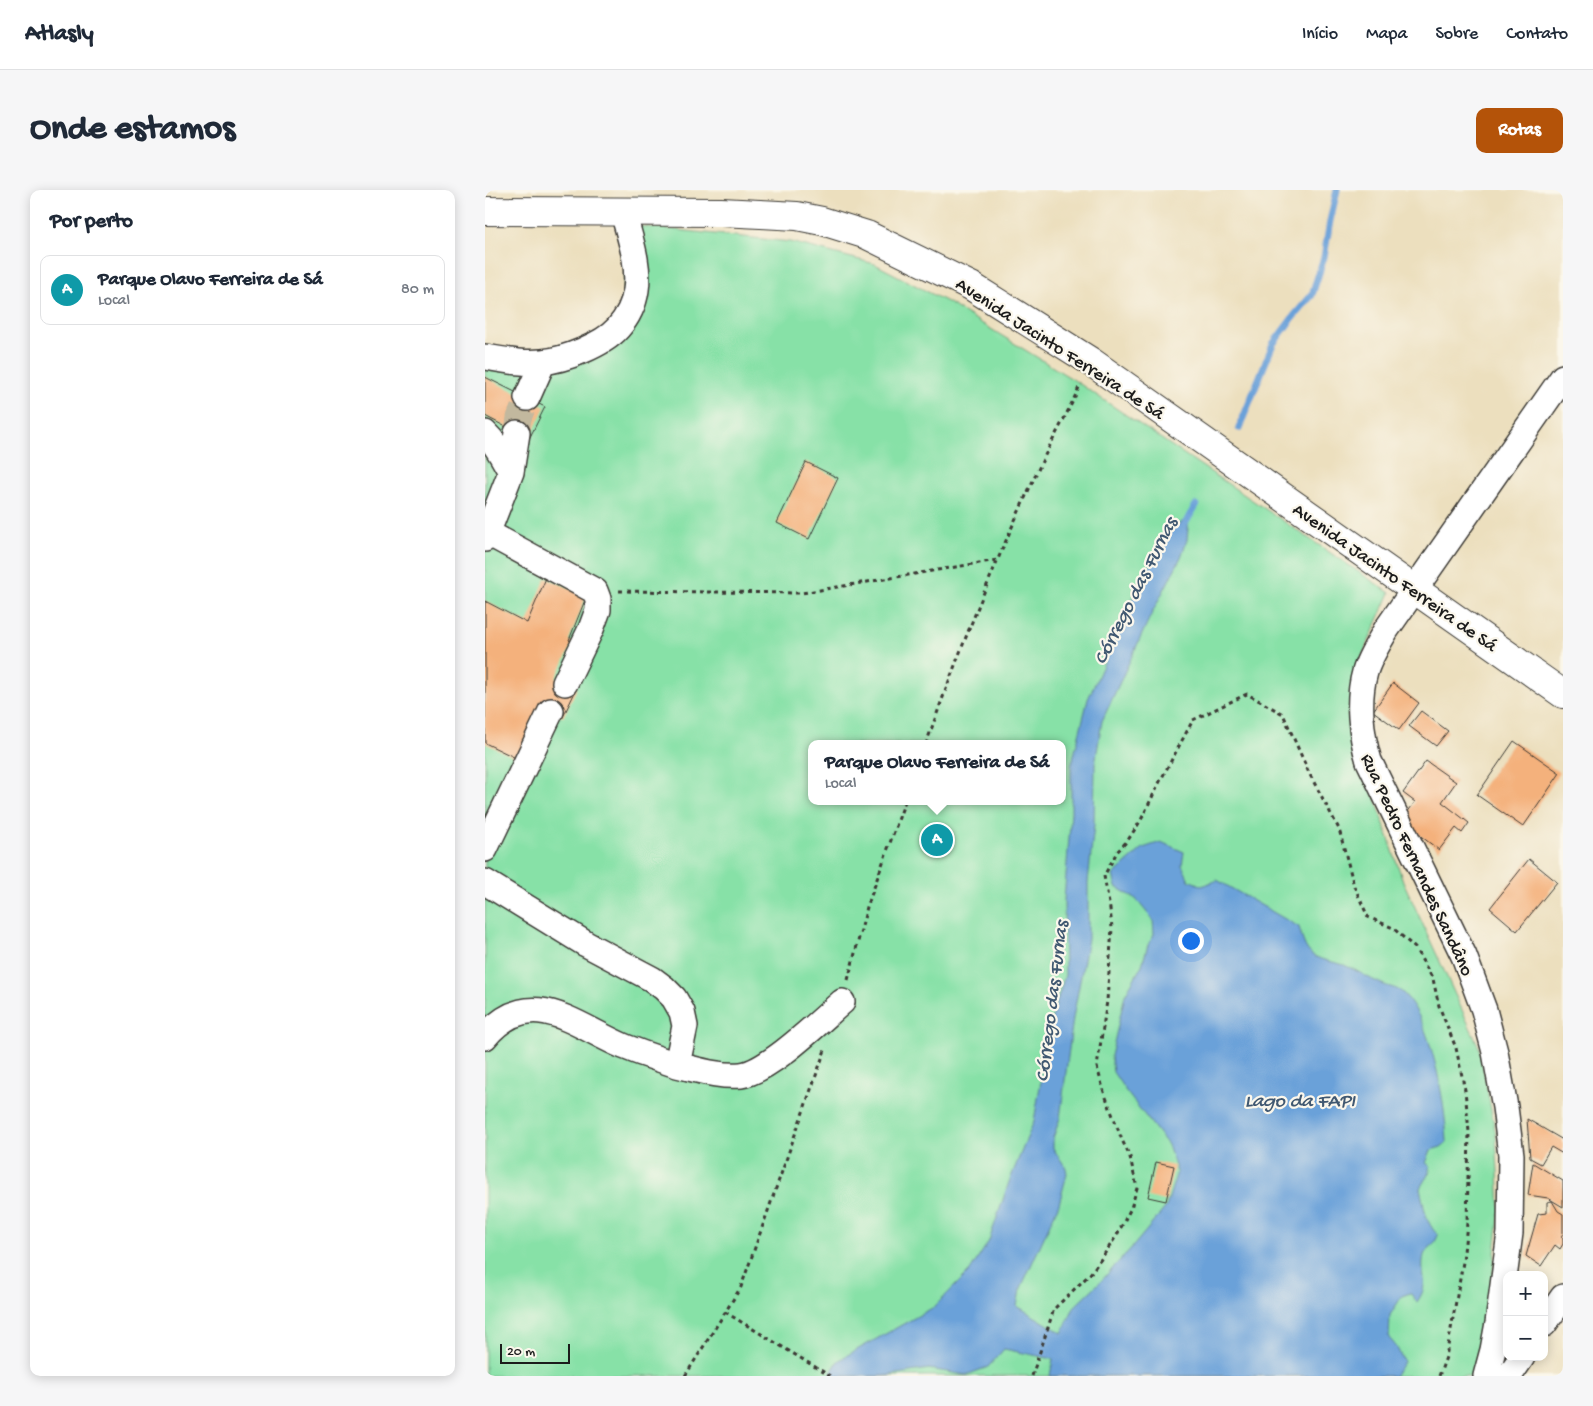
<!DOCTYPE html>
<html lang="pt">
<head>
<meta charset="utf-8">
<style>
	body { margin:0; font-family:"Gochi Hand",sans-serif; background:#f6f6f7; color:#1f2937 }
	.controls { position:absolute; right:15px; bottom:15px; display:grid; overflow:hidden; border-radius:10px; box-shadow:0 2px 12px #0003 }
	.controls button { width:45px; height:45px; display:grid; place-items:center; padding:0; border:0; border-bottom:1px solid #e0e1e3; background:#fff; color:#1f2937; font:25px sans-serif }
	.scale { position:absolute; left:15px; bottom:12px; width:70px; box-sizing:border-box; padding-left:5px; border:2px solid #1c1c1c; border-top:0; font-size:14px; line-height:18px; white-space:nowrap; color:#1c1c1c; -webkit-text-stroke:4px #fbf7ec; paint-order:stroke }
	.you { position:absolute; left:705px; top:750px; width:18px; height:18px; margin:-12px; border:4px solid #fff; border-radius:50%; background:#1a73e8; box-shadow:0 0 0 8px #1a73e833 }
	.badge { display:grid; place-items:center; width:32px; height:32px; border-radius:50%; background:#b45309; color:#fff; font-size:16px; font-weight:700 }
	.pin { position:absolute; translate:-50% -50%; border:2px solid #fff; box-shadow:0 1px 5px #0006 }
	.popup { position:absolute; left:323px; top:550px; width:258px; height:65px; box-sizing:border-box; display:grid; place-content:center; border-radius:10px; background:#fff; filter:drop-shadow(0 1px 4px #0005); font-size:16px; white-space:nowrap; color:#747a83 }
	.popup b { font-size:19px; color:#1f2937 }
	.popup::after { content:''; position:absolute; left:50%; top:100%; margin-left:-10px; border:10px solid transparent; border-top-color:#fff }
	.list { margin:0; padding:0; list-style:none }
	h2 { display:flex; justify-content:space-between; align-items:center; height:65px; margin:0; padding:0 20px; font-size:21px }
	h2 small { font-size:16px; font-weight:400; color:#747a83 }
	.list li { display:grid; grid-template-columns:32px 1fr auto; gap:15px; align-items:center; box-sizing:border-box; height:70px; margin:0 10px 10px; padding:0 10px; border:1px solid #e0e1e3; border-radius:10px }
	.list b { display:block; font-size:19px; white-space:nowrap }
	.list p { margin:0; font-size:16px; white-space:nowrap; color:#747a83 }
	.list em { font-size:16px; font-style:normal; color:#747a83 }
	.map { position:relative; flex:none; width:1078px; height:1186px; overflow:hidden; border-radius:10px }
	header { display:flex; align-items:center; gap:30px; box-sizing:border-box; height:70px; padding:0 25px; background:#fff; border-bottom:1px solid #e0e1e3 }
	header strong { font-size:24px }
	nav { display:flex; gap:28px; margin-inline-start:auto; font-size:18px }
	.intro { display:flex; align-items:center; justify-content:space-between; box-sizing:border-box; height:120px; padding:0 30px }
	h1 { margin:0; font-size:35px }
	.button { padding:12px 22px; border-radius:10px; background:#b45309; color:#fff; font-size:18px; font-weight:700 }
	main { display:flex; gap:30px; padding:0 30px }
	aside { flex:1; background:#fff; border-radius:10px; box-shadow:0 2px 12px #0003 }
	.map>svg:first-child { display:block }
	.green { fill:#87e1a7; stroke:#527e62; fill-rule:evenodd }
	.water { fill:#6ba1d9; stroke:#445e7a }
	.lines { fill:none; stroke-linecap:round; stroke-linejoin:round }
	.stream { stroke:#6ba1d9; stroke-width:7 }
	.building { fill:#f4b17c }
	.minor-tunnel { stroke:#c2b89e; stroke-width:25; stroke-dasharray:25 12; stroke-linecap:butt }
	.minor-casing { stroke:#3b3934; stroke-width:28 }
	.major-casing { stroke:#3b3934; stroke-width:30 }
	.path { stroke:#3b3934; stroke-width:3; stroke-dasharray:4 4; stroke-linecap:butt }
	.minor { stroke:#fff; stroke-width:25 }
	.major { stroke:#fff; stroke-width:28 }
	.labels { text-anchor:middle; stroke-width:4.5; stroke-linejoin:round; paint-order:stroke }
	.street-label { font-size:19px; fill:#1c1c1c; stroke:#fbf7ec }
	.water-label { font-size:20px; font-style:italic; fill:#405871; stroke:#fbf7ec }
</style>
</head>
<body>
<header>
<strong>Atlasly</strong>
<nav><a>Início</a><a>Mapa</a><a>Sobre</a><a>Contato</a></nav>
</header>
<div class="intro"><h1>Onde estamos</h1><a class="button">Rotas</a></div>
<main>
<aside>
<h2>Por perto<small></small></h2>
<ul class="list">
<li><span class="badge" style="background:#0f9aa8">A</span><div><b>Parque Olavo Ferreira de Sá</b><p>Local</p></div><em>80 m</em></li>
</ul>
</aside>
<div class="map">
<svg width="1078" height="1186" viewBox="0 0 1078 1186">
	<rect width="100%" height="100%" fill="#fbf7ec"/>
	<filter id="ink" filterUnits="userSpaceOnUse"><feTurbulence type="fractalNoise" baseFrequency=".02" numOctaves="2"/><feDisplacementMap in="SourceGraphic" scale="10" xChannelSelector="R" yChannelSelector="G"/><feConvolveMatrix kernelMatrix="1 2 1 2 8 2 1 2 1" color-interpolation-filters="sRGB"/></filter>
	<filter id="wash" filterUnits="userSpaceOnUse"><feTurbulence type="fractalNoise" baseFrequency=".0096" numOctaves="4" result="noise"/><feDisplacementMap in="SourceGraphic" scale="20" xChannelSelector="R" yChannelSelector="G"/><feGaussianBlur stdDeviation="1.12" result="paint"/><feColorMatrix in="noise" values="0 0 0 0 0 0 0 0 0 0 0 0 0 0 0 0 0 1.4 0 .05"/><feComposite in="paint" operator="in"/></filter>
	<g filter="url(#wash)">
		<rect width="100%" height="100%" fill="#ecdfbe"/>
		<!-- green -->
		<path class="green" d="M 145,35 L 306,52 L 390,74 L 462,112 L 589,190 L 905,403 L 868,487 L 891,610 L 918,691 L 994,857 L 1011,945 L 1015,1018 L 1002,1137 L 988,1186 L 0,1186 L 0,171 L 26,177 L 134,139 ZM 327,554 L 577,554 L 577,611 L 327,611 Z"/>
		<!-- water -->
		<path class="water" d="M 704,327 L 702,350 L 696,367 L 665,427 L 617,531 L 610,574 L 609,635 L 603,692 L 603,749 L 588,828 L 575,928 L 568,948 L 568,958 L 581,978 L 582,984 L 574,1014 L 535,1100 L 532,1116 L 577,1143 L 589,1117 L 618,1089 L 650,1054 L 681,1017 L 692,982 L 683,955 L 640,900 L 628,882 L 626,866 L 640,805 L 657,775 L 663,755 L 669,744 L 668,730 L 651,709 L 631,697 L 628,685 L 658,658 L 676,652 L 699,662 L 697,675 L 704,690 L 717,696 L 732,690 L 814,737 C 817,747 819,760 829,766 C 838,771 850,772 859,775 C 872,780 884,789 897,794 C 903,797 913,798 918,803 C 947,831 960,912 962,952 L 956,957 L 946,960 L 941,973 L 945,976 L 945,981 L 935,998 C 939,1015 940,1033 953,1045 C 952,1048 951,1050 949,1053 C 946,1058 941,1059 939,1065 C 934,1085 946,1092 932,1112 L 925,1103 L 917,1106 L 905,1125 L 904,1148 L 911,1156 L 919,1172 L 909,1186 L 565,1186 L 568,1169 L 519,1159 L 503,1177 L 481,1185 L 444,1179 L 399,1186 L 344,1186 L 353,1171 L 359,1167 L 449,1117 L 485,1081 L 504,1051 L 524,992 L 549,931 L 567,827 L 580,785 L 579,710 L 586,623 L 586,577 L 603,509 L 649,406 L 677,353 L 683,342 Z"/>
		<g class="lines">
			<!-- stream -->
			<path class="stream" d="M 754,238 L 788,154 L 809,126 L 827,105 L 839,67 L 845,31 L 852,0
				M 700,334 L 711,315"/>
		</g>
		<g id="blocks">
			<!-- building -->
			<path class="building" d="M 0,187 L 60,217 L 44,249 L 0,226 Z
				M 321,272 L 353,288 L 324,349 L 292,333 Z
				M 61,388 L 102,405 L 84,450 L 88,453 L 71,488 L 92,498 L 78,527 L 59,518 L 35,570 L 0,553 L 0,411 L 42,433 Z
				M 908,493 L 934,513 L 914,540 L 888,521 Z
				M 936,521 L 963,541 L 951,556 L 924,536 Z
				M 1029,551 L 1075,583 L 1038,637 L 992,605 Z
				M 941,571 L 971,592 L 957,612 L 984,633 L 977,643 L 971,638 L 954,660 L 916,631 L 930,612 L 918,603 Z
				M 1044,669 L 1072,692 L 1032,741 L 1005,718 Z
				M 1042,929 L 1078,950 L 1078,964 L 1066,957 L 1056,974 L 1045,968 Z
				M 671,972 L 689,976 L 681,1011 L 663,1007 Z
				M 1048,973 L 1078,991 L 1078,1017 L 1063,1008 L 1043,1005 Z
				M 1067,1011 L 1073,1021 L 1078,1024 L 1078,1043 L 1076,1047 L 1078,1048 L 1078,1054 L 1075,1059 L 1070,1055 L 1056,1076 L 1041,1066 L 1053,1024 L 1062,1023 L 1062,1012 Z"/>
		</g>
	</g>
	<g filter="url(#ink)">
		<use href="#blocks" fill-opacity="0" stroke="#3b3934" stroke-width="1"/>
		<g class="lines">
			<!-- minor-tunnel -->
			<path class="minor-tunnel" d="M 32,243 L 34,228 L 42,208"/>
			<!-- minor casing -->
			<g class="minor-casing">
				<path id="minor" d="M 0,167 C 19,170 37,174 57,172 C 79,170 118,155 133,138 C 142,128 149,114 151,100 C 155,74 144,46 138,21
					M 42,208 L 58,172
					M 0,243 C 12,254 18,268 26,282
					M 3,343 L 110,401 L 113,409 L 113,420 L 106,439 L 80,493
					M 0,349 L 26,282 L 32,243
					M 0,659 L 66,521
					M 0,692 L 101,754 L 167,789 L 179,798 L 189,808 L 197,822 L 200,836 L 192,875 C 213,880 235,887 256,885 C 283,882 335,831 357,812
					M 0,847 C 45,793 89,835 138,856 C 155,863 174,869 192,875
					M 1059,1134 L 1078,1107
					M 1001,1186 L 1008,1160 L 1013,1133 L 1025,1043 L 1026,965 L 1020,917 L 1010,862 L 999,820 L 979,766 L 884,571 C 876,545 872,510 880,482 C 884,468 893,454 901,440 L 1078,187
					M 1024,1186 L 1037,1167"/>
			</g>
			<!-- major casing -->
			<g class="major-casing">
				<path id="major" d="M 0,21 L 236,22 L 312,26 L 337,31 L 382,45 L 486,96 L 605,171 L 1078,504"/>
			</g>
			<!-- path -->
			<path class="path" d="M 134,401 L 317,403 L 512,370
				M 441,554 C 474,461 511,369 553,280 C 566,251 583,224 595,195
				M 363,790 L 382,717 L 420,611
				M 240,1122 L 345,1186
				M 200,1186 L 256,1097 L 340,860
				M 547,1186 L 569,1119 L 605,1084 L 616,1069 L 632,1045 L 646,1018 L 652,998 L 645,967 L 637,950 L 619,902 L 612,877 L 622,811 L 627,738 L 625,719 L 619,686 L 632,662 L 643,650 L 656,630 L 672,597 L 708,530 L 762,504 L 798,524 L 824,583 L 854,639 L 869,696 L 883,727 L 908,738 L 930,758 L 948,789 L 954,816 L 971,858 L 980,900 L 984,942 L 982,1033 L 978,1072 L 961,1167 L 954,1186"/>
			<!-- minor -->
			<use href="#minor" class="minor"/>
			<!-- major -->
			<use href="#major" class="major"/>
		</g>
	</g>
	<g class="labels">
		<!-- street labels -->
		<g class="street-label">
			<text transform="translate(576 157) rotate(33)" y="7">Avenida Jacinto Ferreira de Sá</text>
			<text transform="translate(911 386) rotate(35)" y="7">Avenida Jacinto Ferreira de Sá</text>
			<text transform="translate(934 674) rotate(65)" y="7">Rua Pedro Fernandes Sandâno</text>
		</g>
		<!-- water labels -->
		<g class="water-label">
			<text transform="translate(649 400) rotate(-63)" y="7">Córrego das Furnas</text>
			<text transform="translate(565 811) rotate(-83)" y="7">Córrego das Furnas</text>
			<text x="815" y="916">Lago da FAPI</text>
		</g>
	</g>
</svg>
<div class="controls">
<button>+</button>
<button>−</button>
</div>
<div class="scale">20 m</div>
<div class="you"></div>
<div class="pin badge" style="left:452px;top:650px;background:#0f9aa8">A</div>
<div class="popup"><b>Parque Olavo Ferreira de Sá</b>Local</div>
</div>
</main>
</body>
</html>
